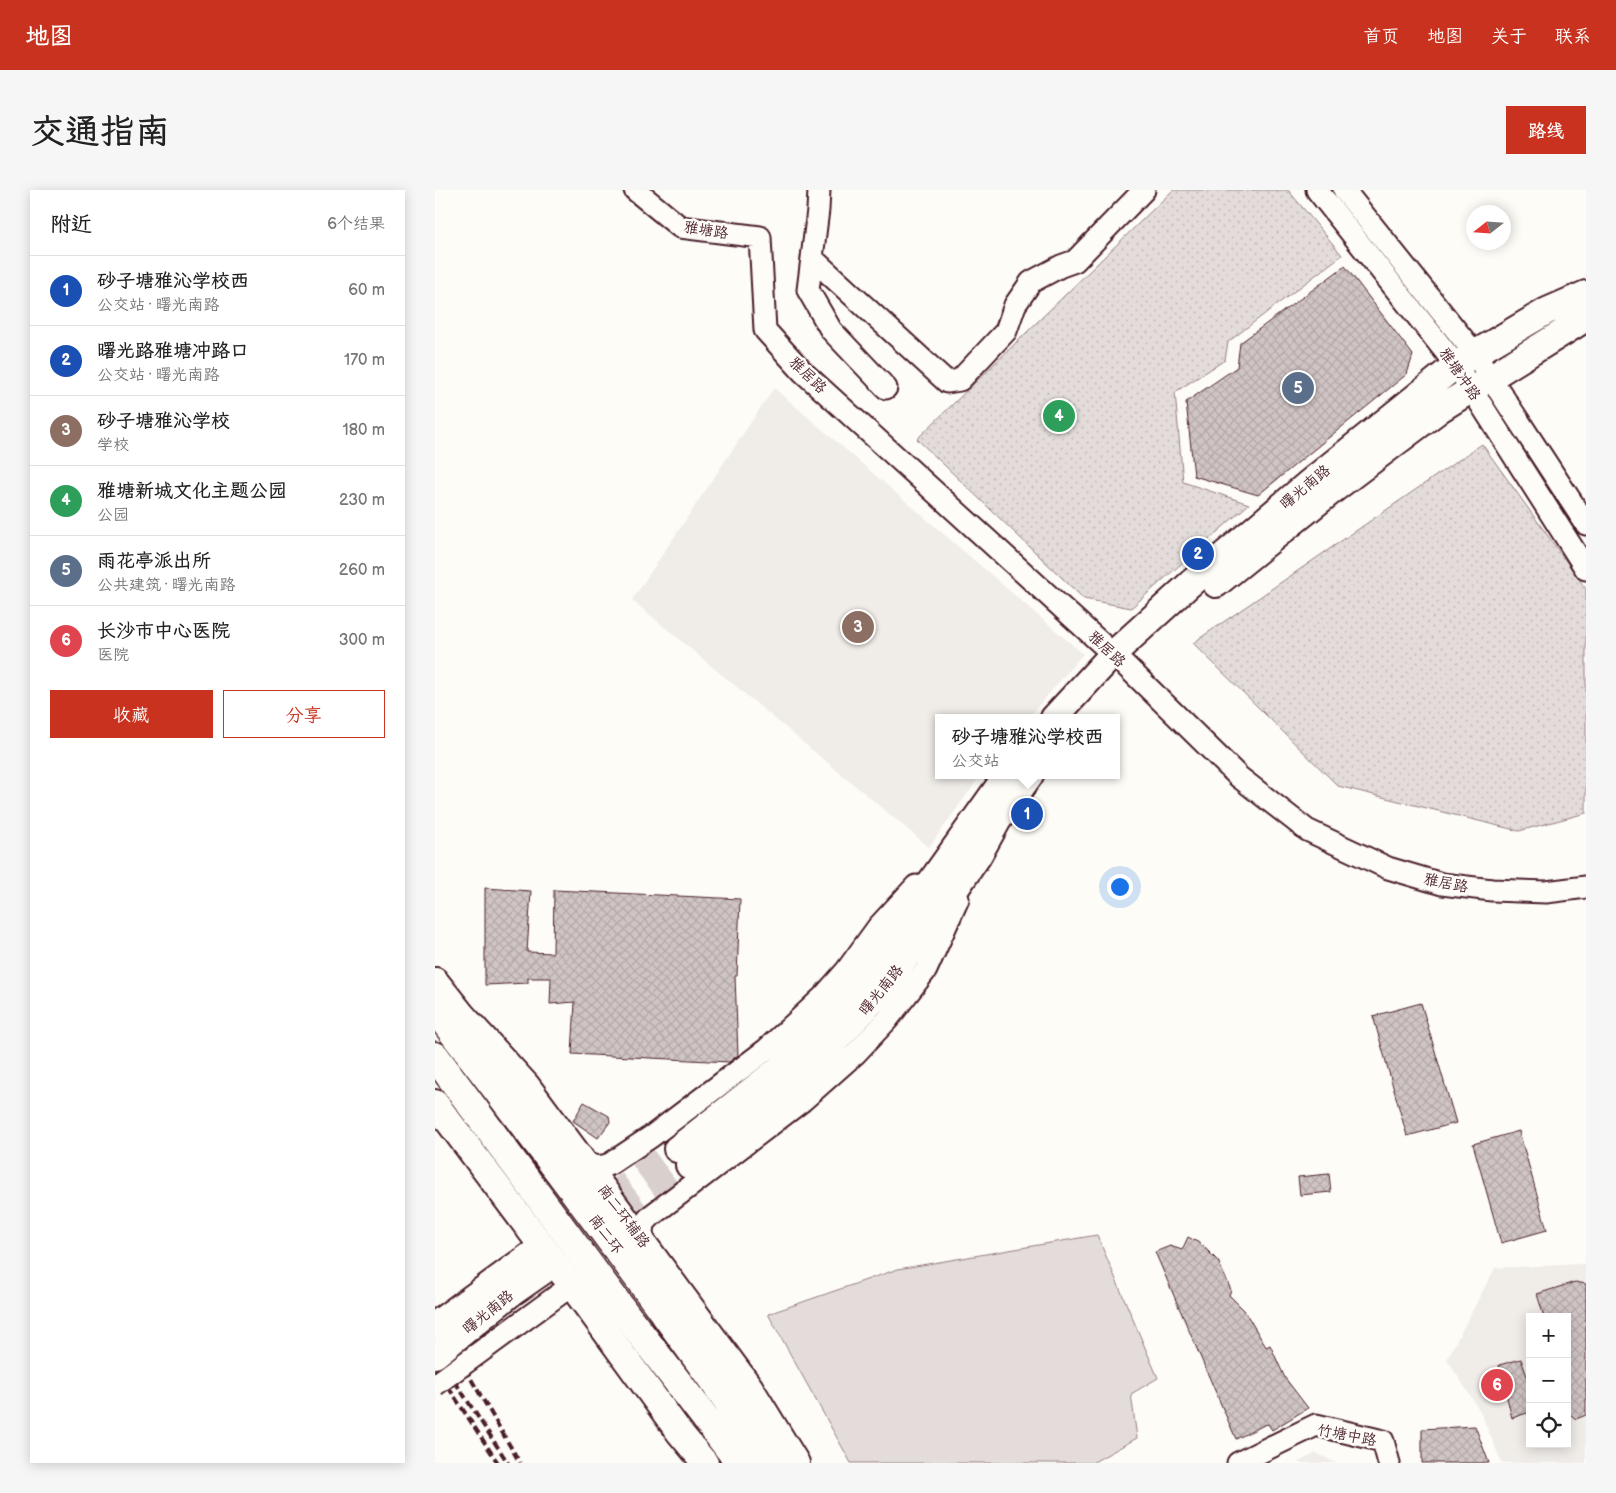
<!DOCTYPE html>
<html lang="zh">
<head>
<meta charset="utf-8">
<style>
	body { margin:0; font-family:"Balsamiq Sans","LXGW WenKai TC",sans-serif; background:#f6f6f6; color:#222 }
	.controls { position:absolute; right:15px; bottom:15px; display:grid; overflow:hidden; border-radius:0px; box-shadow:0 2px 12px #0003 }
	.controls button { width:45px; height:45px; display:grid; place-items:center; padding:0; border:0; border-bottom:1px solid #e0e0e0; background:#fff; color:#222; font:25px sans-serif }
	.compass { position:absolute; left:1031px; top:15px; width:45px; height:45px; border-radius:50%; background:#fff; box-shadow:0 2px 12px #0003; rotate:253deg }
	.you { position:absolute; left:684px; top:696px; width:18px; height:18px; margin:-12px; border:4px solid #fff; border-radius:50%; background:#1a73e8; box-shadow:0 0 0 8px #1a73e833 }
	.badge { display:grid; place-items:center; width:32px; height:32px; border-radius:50%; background:#c8321e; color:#fff; font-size:16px; font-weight:700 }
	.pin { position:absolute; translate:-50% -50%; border:2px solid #fff; box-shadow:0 1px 5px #0006 }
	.popup { position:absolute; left:500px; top:524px; width:185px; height:65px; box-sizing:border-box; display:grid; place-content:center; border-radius:0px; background:#fff; filter:drop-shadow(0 1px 4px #0005); font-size:16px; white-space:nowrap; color:#767676 }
	.popup b { font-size:19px; color:#222 }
	.popup::after { content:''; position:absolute; left:50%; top:100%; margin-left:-10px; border:10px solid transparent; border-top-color:#fff }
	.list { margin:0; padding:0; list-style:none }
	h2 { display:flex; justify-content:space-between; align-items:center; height:65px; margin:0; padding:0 20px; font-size:21px }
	h2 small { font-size:16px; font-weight:400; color:#767676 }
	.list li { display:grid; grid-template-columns:32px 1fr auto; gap:15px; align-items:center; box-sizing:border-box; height:70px; padding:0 20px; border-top:1px solid #e0e0e0 }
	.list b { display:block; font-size:19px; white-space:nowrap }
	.list p { margin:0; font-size:16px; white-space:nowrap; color:#767676 }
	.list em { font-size:16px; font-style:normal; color:#767676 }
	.actions { display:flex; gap:10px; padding:15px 20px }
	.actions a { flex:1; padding:11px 0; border:1px solid #c8321e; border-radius:0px; text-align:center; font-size:18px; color:#c8321e }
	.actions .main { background:#c8321e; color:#fff }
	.icon { flex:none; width:28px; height:28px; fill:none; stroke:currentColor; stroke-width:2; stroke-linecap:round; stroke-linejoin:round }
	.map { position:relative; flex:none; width:1151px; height:1273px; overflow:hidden; border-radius:0px }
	header { display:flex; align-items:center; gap:30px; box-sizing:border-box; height:70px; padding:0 25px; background:#c8321e; color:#fff }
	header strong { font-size:24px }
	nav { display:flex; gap:28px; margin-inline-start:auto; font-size:18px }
	.intro { display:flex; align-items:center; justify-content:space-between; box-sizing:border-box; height:120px; padding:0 30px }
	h1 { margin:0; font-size:35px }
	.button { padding:12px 22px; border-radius:0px; background:#c8321e; color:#fff; font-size:18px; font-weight:700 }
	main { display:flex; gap:30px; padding:0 30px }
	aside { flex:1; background:#fff; border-radius:0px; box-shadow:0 2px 12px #0003 }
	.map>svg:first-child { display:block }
	.built { fill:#f0ece8; fill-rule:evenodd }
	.grass { fill:url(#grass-dots); stroke:#967e82 }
	.pitch { fill:#e3dcda; stroke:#967e82 }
	.building { fill:url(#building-cross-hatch); stroke:#4a1f2b }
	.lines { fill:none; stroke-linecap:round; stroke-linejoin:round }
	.major-tunnel { stroke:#d9d0ce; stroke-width:26; stroke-dasharray:26 13; stroke-linecap:butt }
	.minor-casing { stroke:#4a1f2b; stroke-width:25 }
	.major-casing { stroke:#4a1f2b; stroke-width:30 }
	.highway-casing { stroke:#4a1f2b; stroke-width:31 }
	.minor { stroke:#fdfcf7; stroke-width:21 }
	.major { stroke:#fdfcf7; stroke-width:26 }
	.highway { stroke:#fdfcf7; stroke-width:28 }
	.rail { stroke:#4a1f2b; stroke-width:4; stroke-dasharray:8 4; stroke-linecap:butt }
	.minor-bridge-casing { stroke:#4a1f2b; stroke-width:25; stroke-linecap:butt }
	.major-bridge-casing { stroke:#4a1f2b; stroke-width:30; stroke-linecap:butt }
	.minor-bridge { stroke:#fdfcf7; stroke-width:21 }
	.major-bridge { stroke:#fdfcf7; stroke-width:26 }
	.labels { text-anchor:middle; stroke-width:5; stroke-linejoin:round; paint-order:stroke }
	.street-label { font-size:15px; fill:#4a1f2b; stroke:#fdfcf7 }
</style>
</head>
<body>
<header>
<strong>地图</strong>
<nav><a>首页</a><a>地图</a><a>关于</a><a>联系</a></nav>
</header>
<div class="intro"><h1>交通指南</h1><a class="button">路线</a></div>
<main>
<aside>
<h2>附近<small>6个结果</small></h2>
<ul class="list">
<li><span class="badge" style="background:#1a4fb4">1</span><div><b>砂子塘雅沁学校西</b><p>公交站 · 曙光南路</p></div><em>60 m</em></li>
<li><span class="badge" style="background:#1a4fb4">2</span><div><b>曙光路雅塘冲路口</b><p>公交站 · 曙光南路</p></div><em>170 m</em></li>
<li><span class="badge" style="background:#8d6e63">3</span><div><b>砂子塘雅沁学校</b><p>学校</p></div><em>180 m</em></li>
<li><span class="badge" style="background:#2e9e5b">4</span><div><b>雅塘新城文化主题公园</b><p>公园</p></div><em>230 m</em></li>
<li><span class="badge" style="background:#5c6f8a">5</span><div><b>雨花亭派出所</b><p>公共建筑 · 曙光南路</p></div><em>260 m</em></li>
<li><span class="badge" style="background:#e0444e">6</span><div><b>长沙市中心医院</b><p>医院</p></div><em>300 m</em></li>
</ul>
<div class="actions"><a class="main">收藏</a><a>分享</a></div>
</aside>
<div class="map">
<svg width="1151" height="1273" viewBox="0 0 1151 1273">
	<defs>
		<pattern id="grass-dots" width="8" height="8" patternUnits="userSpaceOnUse" patternTransform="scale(1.25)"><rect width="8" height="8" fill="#e3dcda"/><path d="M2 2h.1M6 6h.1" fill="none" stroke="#c4bcbb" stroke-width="1.8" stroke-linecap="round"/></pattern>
		<pattern id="building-cross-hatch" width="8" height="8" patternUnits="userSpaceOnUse" patternTransform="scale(1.25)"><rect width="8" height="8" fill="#d0c5c4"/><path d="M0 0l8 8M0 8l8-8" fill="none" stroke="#b4a9a9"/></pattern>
	</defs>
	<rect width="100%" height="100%" fill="#fdfcf7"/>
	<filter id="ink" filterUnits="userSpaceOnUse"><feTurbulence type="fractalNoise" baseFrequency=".02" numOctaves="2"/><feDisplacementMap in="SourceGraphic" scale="10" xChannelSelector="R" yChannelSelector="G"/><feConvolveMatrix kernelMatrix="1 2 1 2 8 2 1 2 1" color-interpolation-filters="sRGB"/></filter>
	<g filter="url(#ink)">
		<!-- built -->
		<path class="built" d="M 339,198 L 648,464 L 593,528 L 503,528 L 503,585 L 546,585 L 494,657 L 197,410 Z
			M 1146,1074 L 1151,1075 L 1151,1273 L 1067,1273 L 1045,1221 L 1012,1169 L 1060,1078 ZM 1095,1127 L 1132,1127 L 1132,1254 L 1095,1254 Z
			M 881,1263 L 901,1273 L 862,1273 Z"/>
		<!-- grass -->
		<path class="grass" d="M 738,0 L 853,0 L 907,65 L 793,152 L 790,170 L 740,202 L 748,292 L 814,314 L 696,418 L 649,409 L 482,249 Z
			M 1047,254 L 1151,399 L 1151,623 L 1084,641 L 903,596 L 758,453 Z"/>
		<!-- pitch -->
		<path class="pitch" d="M 662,1045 L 723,1188 L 696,1204 L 702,1248 L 657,1273 L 416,1273 L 333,1124 L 463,1079 Z"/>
		<!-- building -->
		<path class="building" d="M 910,76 L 978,165 L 972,184 L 823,305 L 759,286 L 751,212 L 802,177 L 805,153 Z
			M 50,698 L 96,701 L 92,762 L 118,763 L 119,700 L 305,709 L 302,786 L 300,786 L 303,865 L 294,872 L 137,864 L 140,812 L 115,814 L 116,788 L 93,788 L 93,793 L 50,795 Z
			M 986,813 L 1021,933 L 972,946 L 938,826 Z
			M 149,912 L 174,926 L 175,932 L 163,948 L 138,931 Z
			M 1084,941 L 1112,1040 L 1066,1053 L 1038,954 Z
			M 894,984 L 896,1002 L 865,1005 L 863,987 Z
			M 753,1047 L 766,1054 L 783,1071 L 796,1100 L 794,1105 L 809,1120 L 831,1157 L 835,1155 L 850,1188 L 873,1218 L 837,1240 L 833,1234 L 829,1235 L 801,1249 L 720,1062 L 735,1056 L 747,1060 Z
			M 1140,1092 L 1151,1094 L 1151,1225 L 1141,1229 L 1132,1222 L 1132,1127 L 1109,1127 L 1102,1104 Z
			M 1086,1169 L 1095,1195 L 1095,1222 L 1077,1228 L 1064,1175 Z
			M 1040,1236 L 1054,1273 L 987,1273 L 987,1239 Z"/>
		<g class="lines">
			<!-- major-tunnel -->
			<path class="major-tunnel" d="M 110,1054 L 242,959
				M 122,1070 L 254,975"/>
			<!-- minor casing -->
			<g class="minor-casing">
				<path id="minor" d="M 200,0 L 245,37 L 325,47 L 330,140 L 368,182 L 690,475 L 804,587 L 872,640 L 953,678 L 1007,694 L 1057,700 L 1111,702 L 1151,697
					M 384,0 L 383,20 L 373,100 L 396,140 L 451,198
					M 882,0 L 1021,175 L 1151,379
					M 909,0 L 1040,164 L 1151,334
					M 378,69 L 512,192 L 525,190 L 571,141 L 580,115 L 596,92 L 626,76 L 640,71 L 709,0
					M 146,969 C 156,976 163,979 175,974 L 217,946 L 332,859 L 388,807 L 411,781 L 443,737 L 481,696
					M 211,1055 C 205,1041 205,1036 217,1025 L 367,911 L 420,864 L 452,830 L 491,780 L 523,709
					M 803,1273 L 881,1235 L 948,1251 L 954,1273"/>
			</g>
			<!-- major casing -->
			<g class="major-casing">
				<path id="major" d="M 781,394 L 899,299 L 1005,219 L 1151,128
					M 619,528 L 678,464 L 756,393 L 874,293 L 1021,175 L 1112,121 L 1151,104
					M 0,791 L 27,825 L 91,895 L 146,969 L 315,1198 L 361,1273
					M 0,913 L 158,1124 L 245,1243 L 270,1273
					M 242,959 L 343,880 L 387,837 L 458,745 L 567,592
					M 254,975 L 375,878 L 446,802 L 517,704 L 543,666 L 563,630 L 595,585"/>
			</g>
			<!-- highway casing -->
			<g class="highway-casing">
				<path id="highway" d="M 0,819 C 115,968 228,1119 337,1273
					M 0,866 L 192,1126 L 305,1273"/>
			</g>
			<!-- minor -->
			<use href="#minor" class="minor"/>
			<!-- major -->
			<use href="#major" class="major"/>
			<!-- highway -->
			<use href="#highway" class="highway"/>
			<!-- rail -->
			<path class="rail" d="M 0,1127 L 85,1273
				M 0,1161 L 73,1273
				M 0,1177 L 63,1273"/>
			<!-- minor-bridge casing -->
			<g class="minor-bridge-casing">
				<path id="minor-bridge" d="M 0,1195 L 126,1103"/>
			</g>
			<!-- major-bridge casing -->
			<g class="major-bridge-casing">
				<path id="major-bridge" d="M 0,1135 L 96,1065
					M 0,1165 L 75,1104 L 108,1081"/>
			</g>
			<!-- minor-bridge -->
			<use href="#minor-bridge" class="minor-bridge"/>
			<!-- major-bridge -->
			<use href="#major-bridge" class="major-bridge"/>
		</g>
	</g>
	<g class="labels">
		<!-- street labels -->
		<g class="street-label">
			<text transform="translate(271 40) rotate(9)" y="5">雅塘路</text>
			<text transform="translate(1025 184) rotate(55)" y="5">雅塘冲路</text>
			<text transform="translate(373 185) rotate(44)" y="5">雅居路</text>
			<text transform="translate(870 297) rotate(-40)" y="5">曙光南路</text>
			<text transform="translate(672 459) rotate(43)" y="5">雅居路</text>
			<text transform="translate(1011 693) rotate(11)" y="5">雅居路</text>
			<text transform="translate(446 800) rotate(-51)" y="5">曙光南路</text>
			<text transform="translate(189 1026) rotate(53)" y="5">南二环辅路</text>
			<text transform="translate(171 1044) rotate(53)" y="5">南二环</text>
			<text transform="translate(53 1122) rotate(-39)" y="5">曙光南路</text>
			<text transform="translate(912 1245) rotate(11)" y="5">竹塘中路</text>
		</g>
	</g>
</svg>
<div class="controls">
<button>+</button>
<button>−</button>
<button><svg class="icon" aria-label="locate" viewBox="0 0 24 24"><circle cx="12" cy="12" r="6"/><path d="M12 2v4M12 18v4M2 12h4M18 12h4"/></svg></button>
</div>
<svg class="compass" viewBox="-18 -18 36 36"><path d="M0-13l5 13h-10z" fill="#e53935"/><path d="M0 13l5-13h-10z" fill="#767676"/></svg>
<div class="you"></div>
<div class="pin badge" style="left:592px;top:624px;background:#1a4fb4">1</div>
<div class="popup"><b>砂子塘雅沁学校西</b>公交站</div>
<div class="pin badge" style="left:763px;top:364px;background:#1a4fb4">2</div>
<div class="pin badge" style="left:423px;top:437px;background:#8d6e63">3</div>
<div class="pin badge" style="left:624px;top:226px;background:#2e9e5b">4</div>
<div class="pin badge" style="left:863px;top:198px;background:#5c6f8a">5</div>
<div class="pin badge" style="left:1062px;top:1195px;background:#e0444e">6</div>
</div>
</main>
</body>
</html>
